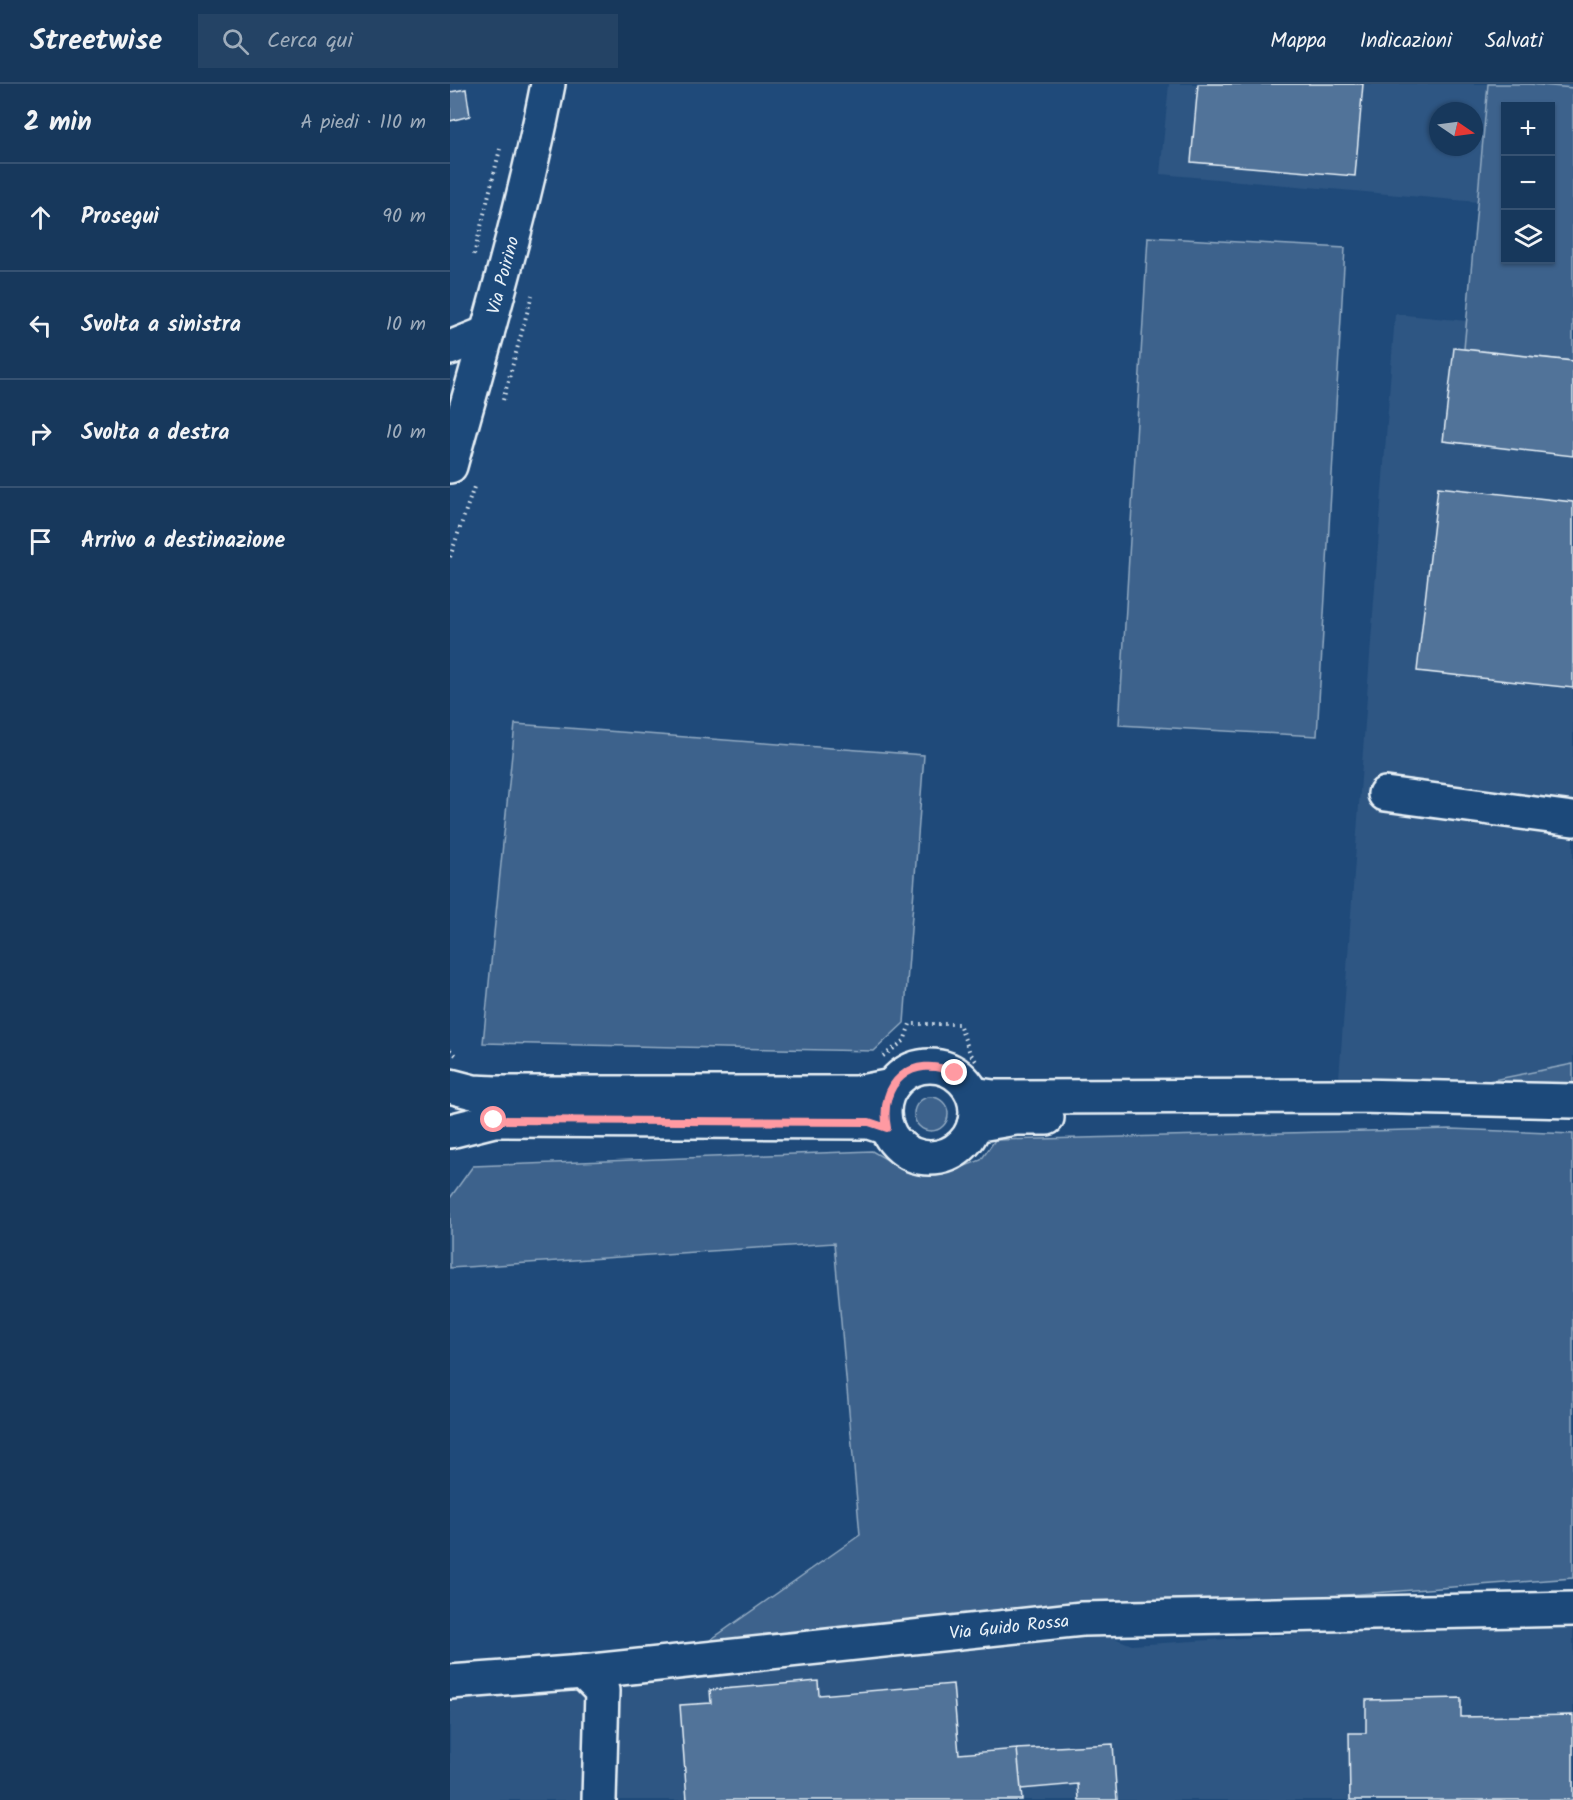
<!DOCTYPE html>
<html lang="it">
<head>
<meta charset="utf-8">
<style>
	body { margin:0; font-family:Kalam,sans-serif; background:#244365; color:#f1f3f6 }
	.controls { position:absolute; right:18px; top:18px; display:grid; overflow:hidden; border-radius:0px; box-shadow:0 2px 4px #0004 }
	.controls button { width:54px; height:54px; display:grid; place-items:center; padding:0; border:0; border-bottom:2px solid #365272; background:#17385c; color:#f1f3f6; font:30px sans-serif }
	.compass { position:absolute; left:979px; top:18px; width:54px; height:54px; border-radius:50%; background:#17385c; box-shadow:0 2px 4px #0004; rotate:103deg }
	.stop { position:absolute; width:18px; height:18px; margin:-14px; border:4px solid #ff9aa2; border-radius:50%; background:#fff }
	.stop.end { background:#ff9aa2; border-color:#fff; box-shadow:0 2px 6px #0008 }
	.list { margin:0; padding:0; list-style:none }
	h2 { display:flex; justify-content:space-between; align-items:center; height:78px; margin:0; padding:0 24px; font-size:26px }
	h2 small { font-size:20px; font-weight:400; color:#9eacbb }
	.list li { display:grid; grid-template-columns:39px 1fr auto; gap:18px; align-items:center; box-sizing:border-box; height:108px; padding:0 24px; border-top:2px solid #365272 }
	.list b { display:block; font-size:22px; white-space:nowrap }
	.list em { font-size:20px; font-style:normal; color:#9eacbb }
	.icon { flex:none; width:33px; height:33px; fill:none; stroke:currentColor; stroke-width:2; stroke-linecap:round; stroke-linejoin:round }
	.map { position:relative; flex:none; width:1123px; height:1716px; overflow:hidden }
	header { display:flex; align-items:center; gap:36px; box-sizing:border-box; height:84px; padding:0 30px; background:#17385c; border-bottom:2px solid #365272 }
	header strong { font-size:28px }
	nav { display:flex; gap:33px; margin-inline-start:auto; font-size:21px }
	.search { width:420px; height:54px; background:#244365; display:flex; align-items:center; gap:15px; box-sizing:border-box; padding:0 21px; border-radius:0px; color:#9eacbb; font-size:22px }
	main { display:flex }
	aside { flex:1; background:#17385c }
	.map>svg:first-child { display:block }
	.built { fill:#2e5683; fill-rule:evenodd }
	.grass { fill:#3c628c; stroke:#92aac2; stroke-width:1.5; fill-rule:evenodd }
	.building { fill:#517399; stroke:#e8f1f8; stroke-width:1.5 }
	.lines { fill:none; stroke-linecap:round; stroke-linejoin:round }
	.minor-casing { stroke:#e8f1f8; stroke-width:38 }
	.major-casing { stroke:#e8f1f8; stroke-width:38 }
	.path { stroke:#e8f1f8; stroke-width:4; stroke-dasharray:1.5 4.5; stroke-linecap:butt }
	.minor { stroke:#1f4a7a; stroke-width:33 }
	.major { stroke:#1f4a7a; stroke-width:33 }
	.route { stroke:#ff9aa2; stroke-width:8 }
	.labels { text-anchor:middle; stroke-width:4.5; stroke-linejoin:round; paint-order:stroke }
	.street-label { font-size:18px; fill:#e8f1f8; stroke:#1f4a7a }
</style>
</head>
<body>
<header>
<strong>Streetwise</strong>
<div class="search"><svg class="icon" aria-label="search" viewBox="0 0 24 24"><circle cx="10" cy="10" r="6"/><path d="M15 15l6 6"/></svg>Cerca qui</div>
<nav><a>Mappa</a><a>Indicazioni</a><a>Salvati</a></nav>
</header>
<main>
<aside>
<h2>2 min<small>A piedi · 110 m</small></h2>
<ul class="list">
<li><svg class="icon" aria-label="ahead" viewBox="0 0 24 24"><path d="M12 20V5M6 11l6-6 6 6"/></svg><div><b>Prosegui</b></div><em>90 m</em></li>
<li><svg class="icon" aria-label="left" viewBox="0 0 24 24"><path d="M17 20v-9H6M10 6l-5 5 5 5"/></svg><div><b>Svolta a sinistra</b></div><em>10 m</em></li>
<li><svg class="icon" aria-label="right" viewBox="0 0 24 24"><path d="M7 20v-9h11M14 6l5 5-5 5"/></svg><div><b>Svolta a destra</b></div><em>10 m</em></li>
<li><svg class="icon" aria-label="arrive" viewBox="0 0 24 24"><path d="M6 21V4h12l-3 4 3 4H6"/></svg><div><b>Arrivo a destinazione</b></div></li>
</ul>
</aside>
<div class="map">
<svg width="1123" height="1716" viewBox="0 0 1123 1716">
	<rect width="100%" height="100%" fill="#1f4a7a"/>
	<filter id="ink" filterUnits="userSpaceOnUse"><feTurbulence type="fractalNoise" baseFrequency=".0167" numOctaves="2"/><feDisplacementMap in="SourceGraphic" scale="12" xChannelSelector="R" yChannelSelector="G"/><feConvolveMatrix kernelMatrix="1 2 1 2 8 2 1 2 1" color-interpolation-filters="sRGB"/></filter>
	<g filter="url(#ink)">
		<!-- built -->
		<path class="built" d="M 719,0 L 1123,0 L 1123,980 L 1023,1000 L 962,1001 L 889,994 L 945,230 L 1017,237 L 1028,118 L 710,90 ZM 1056,22 L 1100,22 L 1100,176 L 1056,176 ZM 988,27 L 1024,27 L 1024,63 L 988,63 Z
			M 1123,1538 L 1123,1716 L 0,1716 L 0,1603 L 657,1551 L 682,1561 L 979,1542 Z"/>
		<!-- grass -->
		<path class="grass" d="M 1038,0 L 1079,0 L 1123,4 L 1123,277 L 1014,265 ZM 1056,22 L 1100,22 L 1100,176 L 1056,176 Z
			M 698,153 L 895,164 L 867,652 L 669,641 Z
			M 65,640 L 474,671 L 454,939 L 424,967 L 33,959 Z
			M 1123,980 L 1123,1008 L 1023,1000 Z
			M464 1030a17 17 0 1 1 34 0a17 17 0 1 1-34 0Z
			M 1001,1045 L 1123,1050 L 1123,1494 L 256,1559 L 410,1451 L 384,1159 L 0,1184 L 0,1114 L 23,1082 L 422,1067 L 460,1089 L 492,1091 L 531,1076 L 545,1056 Z"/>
		<!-- building -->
		<path class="building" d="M 748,0 L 913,0 L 905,92 L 741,78 Z
			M 16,5 L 20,32 L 0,37 L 0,8 Z
			M 1004,264 L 1123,277 L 1123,372 L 993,357 Z
			M 988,403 L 1123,418 L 1123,604 L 967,587 Z
			M 368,1597 L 369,1611 L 503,1600 L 509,1670 L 567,1665 L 572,1716 L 237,1716 L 230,1621 L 261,1619 L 260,1606 Z
			M 1011,1614 L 1011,1633 L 1123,1631 L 1123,1716 L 900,1716 L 899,1649 L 916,1649 L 916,1616 Z
			M 663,1660 L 667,1716 L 629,1716 L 628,1700 L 571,1705 L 567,1665 Z"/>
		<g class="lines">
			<!-- minor casing -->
			<g class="minor-casing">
				<g id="minor">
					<path d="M 0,264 L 37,249"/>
					<path d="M 935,710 L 1123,735"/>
					<circle cx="480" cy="1028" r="46"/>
					<path d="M 0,1002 L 23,1008 L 45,1009 L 406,1009 L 442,1002"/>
					<path d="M 523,1010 L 543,1013 L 907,1012 L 1123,1017"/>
					<path d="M 524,1041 L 566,1034 L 597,1034"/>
					<path d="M 0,1047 L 44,1036 L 419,1038 L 437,1044"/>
					<path d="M 133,1588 L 152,1607 L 149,1716"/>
					<path id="s1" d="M 0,1598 L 133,1588 L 632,1535 L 1123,1525"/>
				</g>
			</g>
			<!-- major casing -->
			<g class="major-casing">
				<g id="major">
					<path id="s2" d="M 0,382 C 35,255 73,129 98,0"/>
				</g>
			</g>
			<!-- path -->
			<path class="path" d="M 24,171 L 50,65
				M 53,316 L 82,211
				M 0,473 L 24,403
				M 0,966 L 7,972
				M 433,972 L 454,957 L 460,940 L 509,940 L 520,969 L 528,980"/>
			<!-- minor -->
			<use href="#minor" class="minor"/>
			<!-- major -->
			<use href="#major" class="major"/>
		</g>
	</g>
	<g class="lines" filter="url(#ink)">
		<!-- route -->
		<path class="route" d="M 44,1036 L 419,1038 L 437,1044 C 428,999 462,969 505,989"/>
	</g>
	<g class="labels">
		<!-- street labels -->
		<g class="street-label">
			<text dy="6" stroke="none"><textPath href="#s2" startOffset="198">Via Poirino</textPath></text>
			<text dy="6" stroke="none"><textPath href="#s1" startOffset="562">Via Guido Rossa</textPath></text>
		</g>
	</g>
</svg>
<div class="controls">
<button>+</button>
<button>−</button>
<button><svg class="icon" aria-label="layers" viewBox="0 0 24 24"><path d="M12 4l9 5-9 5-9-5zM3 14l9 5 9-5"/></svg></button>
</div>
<svg class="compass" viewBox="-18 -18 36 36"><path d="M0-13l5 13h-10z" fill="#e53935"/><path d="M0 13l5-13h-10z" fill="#9eacbb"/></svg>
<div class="stop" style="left:44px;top:1036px"></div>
<div class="stop end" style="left:505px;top:989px"></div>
</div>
</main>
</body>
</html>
